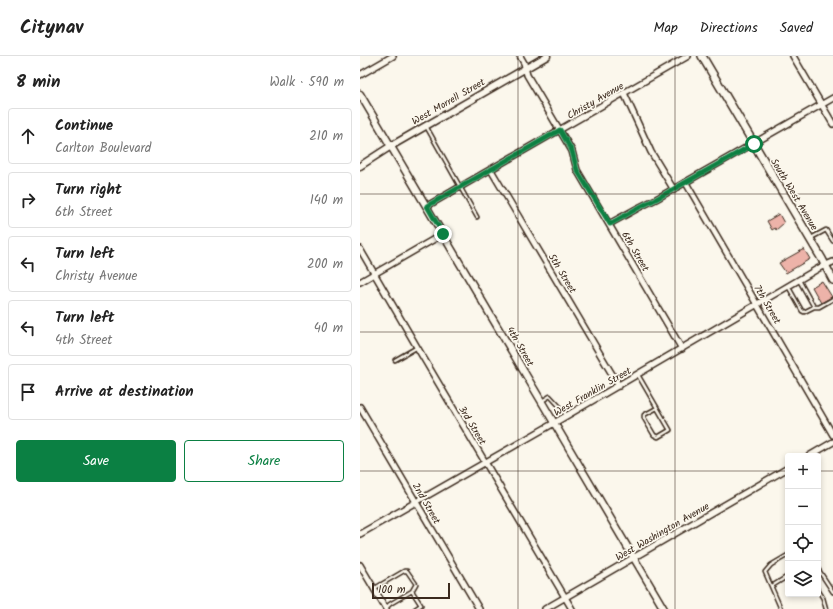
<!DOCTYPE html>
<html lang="en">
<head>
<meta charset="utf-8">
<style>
	body { margin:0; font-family:Kalam,sans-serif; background:#f2f2f2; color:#222 }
	.controls { position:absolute; right:12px; bottom:12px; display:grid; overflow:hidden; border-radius:4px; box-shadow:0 2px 6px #0003 }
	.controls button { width:36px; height:36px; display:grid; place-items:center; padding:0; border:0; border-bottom:1px solid #e0e0e0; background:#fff; color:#222; font:20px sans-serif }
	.scale { position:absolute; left:12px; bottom:10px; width:78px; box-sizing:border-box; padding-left:4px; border:2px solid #3b2a1e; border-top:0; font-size:11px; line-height:14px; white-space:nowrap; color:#3b2a1e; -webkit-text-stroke:3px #fbf7ec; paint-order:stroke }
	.stop { position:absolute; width:12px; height:12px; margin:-9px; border:3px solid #0b8043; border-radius:50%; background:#fff }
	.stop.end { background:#0b8043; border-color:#fff; box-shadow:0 1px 4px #0008 }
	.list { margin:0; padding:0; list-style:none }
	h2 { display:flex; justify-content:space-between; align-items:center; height:52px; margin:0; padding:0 16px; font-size:17px }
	h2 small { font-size:13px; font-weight:400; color:#767676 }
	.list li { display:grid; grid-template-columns:26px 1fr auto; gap:12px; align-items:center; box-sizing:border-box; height:56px; margin:0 8px 8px; padding:0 8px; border:1px solid #e0e0e0; border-radius:4px }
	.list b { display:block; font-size:15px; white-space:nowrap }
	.list p { margin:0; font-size:13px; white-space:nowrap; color:#767676 }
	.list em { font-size:13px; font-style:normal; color:#767676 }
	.actions { display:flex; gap:8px; padding:12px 16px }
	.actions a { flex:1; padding:9px 0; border:1px solid #0b8043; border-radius:4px; text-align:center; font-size:14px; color:#0b8043 }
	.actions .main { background:#0b8043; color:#fff }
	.icon { flex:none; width:22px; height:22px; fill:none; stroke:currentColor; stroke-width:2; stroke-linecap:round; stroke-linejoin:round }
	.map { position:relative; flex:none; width:473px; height:553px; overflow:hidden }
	header { display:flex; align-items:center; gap:24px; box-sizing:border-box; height:56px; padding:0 20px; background:#fff; border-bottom:1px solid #e0e0e0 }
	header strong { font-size:19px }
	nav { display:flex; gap:22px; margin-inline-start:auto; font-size:14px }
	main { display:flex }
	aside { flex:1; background:#fff }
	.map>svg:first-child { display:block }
	.building { fill:#edb3a9; stroke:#3b2a1e }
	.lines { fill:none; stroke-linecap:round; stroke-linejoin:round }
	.service-casing { stroke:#3b2a1e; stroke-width:5.5 }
	.minor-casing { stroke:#3b2a1e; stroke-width:8 }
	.tertiary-casing { stroke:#3b2a1e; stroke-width:9 }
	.secondary-casing { stroke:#3b2a1e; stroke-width:10 }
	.service { stroke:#fbf7ec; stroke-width:2.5 }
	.minor { stroke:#fbf7ec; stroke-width:5 }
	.tertiary { stroke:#fbf7ec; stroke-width:6 }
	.secondary { stroke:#fbf7ec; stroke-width:7 }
	.route { stroke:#0b8043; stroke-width:5 }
	.grid { fill:none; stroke:#3b2a1e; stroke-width:1; stroke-opacity:0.55 }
	.labels { text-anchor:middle; stroke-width:3.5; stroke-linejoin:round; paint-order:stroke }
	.street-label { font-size:10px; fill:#3b2a1e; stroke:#fbf7ec }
</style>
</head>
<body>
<header>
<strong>Citynav</strong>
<nav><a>Map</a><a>Directions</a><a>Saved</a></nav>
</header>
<main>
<aside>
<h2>8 min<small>Walk · 590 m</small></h2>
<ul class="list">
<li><svg class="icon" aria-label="ahead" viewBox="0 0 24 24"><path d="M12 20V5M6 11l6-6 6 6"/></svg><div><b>Continue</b><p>Carlton Boulevard</p></div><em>210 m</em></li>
<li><svg class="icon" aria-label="right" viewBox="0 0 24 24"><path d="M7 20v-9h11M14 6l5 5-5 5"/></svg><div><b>Turn right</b><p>6th Street</p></div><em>140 m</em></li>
<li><svg class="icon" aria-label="left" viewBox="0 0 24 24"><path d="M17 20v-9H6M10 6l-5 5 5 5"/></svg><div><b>Turn left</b><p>Christy Avenue</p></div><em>200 m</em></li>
<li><svg class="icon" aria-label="left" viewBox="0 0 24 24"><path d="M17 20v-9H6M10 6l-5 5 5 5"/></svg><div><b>Turn left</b><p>4th Street</p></div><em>40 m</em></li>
<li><svg class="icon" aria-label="arrive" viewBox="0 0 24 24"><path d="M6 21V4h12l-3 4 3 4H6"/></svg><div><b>Arrive at destination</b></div></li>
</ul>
<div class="actions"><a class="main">Save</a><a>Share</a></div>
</aside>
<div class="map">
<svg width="473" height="553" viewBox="0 0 473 553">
	<rect width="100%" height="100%" fill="#fbf7ec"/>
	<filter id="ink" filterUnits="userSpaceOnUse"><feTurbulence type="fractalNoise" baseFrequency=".025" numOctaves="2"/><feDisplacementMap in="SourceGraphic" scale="8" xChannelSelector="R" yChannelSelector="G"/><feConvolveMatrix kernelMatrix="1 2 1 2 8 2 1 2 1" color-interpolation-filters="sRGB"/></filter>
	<g filter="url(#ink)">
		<!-- building -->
		<path class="building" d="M 419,158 L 424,167 L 416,174 L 415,172 L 412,174 L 407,165 Z
			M 444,193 L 450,203 L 426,217 L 419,207 Z
			M 462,225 L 472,241 L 461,247 L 452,231 Z"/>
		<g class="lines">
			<!-- service casing -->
			<g class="service-casing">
				<path id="service" d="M 66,70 L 117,161
					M 451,182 L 466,174 L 473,185
					M 439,224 L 454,251
					M 428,230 L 442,255 L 444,256 L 454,251 L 459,251 L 473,243
					M 35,304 L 56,292
					M 278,319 L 310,374 L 298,381 L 294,379 L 284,362 L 284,359 L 297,352
					M 182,345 L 190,340 L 203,354 L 206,359
					M 458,513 L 473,536
					M 412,530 L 428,520
					M 15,532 L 44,515 L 47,515 L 56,528 L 52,535
					M 458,534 L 463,542 L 466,553
					M 26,552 L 30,548 L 52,535 L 61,549 L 55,553
					M 421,553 L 405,516 L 411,509 L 428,499"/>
			</g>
			<!-- minor casing -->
			<g class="minor-casing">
				<path id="minor" d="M 160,0 L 164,7 L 167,19 L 212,95 L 217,114 L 322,293
					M 433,0 L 473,68
					M 0,19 L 33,0
					M 264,37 L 291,96 L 314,134
					M 131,114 L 259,330
					M 326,127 L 473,379
					M 67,150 L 328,0
					M 249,168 L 278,152 L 296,143 L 473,42
					M 0,193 L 57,291 L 212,553
					M 0,226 L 83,178
					M 0,351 L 119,553
					M 449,400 L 473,386
					M 0,478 L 189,370 L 459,212 L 473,206
					M 0,509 L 26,553
					M 185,553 L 428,412"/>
			</g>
			<!-- tertiary casing -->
			<g class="tertiary-casing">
				<path id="tertiary" d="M 0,38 L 304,553
					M 0,110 L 31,90 L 187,0"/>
			</g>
			<!-- secondary casing -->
			<g class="secondary-casing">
				<path id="secondary" d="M 342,0 L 462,203 L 473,224"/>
			</g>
			<!-- service -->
			<use href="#service" class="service"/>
			<!-- minor -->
			<use href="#minor" class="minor"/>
			<!-- tertiary -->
			<use href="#tertiary" class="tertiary"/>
			<!-- secondary -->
			<use href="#secondary" class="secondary"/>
		</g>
	</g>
	<g class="lines" filter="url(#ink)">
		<!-- route -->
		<path class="route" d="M 83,178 L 67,150 L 200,74 L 212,95 L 217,114 L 250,168 L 278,152 L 296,143 L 394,88"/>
	</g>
	<!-- grid -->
	<path class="grid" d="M 158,0 L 158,553M 315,0 L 315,553M 0,138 L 473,138M 0,276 L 473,276M 0,415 L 428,415M 458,415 L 473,415"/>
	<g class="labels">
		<!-- street labels -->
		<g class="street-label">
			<text transform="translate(235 44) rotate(-30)" y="4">Christy Avenue</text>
			<text transform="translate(88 45) rotate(-30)" y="4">West Morrell Street</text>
			<text transform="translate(435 138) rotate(59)" y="4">South West Avenue</text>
			<text transform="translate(276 195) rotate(60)" y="4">6th Street</text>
			<text transform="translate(203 217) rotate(59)" y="4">5th Street</text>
			<text transform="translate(408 248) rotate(60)" y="4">7th Street</text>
			<text transform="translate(161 290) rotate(60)" y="4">4th Street</text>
			<text transform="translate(232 335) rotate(-30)" y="4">West Franklin Street</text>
			<text transform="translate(113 369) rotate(59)" y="4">3rd Street</text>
			<text transform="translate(67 447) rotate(60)" y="4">2nd Street</text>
			<text transform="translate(302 475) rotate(-30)" y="4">West Washington Avenue</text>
		</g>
	</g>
</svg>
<div class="controls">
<button>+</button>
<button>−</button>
<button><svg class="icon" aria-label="locate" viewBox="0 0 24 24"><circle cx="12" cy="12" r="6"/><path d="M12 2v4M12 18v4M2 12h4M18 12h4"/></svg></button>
<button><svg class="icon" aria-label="layers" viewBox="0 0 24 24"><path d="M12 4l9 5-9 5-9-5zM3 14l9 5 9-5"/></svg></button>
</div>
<div class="scale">100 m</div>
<div class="stop" style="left:394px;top:88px"></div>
<div class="stop end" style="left:83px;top:178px"></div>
</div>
</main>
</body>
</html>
